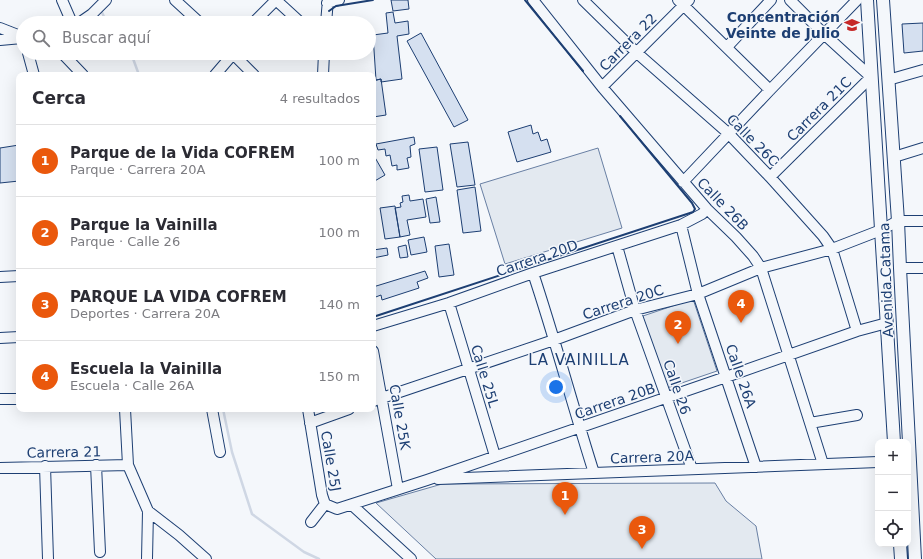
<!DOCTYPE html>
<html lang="es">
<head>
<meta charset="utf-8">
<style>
	body { margin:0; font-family:"DejaVu Sans",sans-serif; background:#f7f7f7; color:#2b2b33 }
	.controls { position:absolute; right:12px; bottom:12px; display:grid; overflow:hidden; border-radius:8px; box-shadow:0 4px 16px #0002 }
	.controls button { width:36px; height:36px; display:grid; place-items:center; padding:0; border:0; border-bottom:1px solid #e1e1e2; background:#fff; color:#2b2b33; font:20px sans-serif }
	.you { position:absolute; left:556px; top:387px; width:14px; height:14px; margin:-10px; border:3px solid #fff; border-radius:50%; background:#1a73e8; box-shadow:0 0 0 6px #1a73e833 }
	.badge { display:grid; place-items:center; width:26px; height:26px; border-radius:50%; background:#ea580c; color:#fff; font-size:13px; font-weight:700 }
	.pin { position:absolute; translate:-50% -33px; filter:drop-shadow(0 1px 2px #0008) }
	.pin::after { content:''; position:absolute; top:21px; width:14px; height:12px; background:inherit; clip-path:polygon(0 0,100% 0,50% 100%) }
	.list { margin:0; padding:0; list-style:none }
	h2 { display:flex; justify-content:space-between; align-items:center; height:52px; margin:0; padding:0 16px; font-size:17px }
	h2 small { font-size:13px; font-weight:400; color:#7c7c81 }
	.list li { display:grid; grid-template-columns:26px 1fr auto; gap:12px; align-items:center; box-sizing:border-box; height:72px; padding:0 16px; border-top:1px solid #e1e1e2 }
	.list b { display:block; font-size:15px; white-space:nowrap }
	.list p { margin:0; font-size:13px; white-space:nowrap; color:#7c7c81 }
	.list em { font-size:13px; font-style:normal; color:#7c7c81 }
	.icon { flex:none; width:22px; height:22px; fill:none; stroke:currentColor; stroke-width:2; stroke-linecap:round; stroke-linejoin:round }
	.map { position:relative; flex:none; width:923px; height:559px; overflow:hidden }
	.search { position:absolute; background:#fff; box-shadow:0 4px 16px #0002; left:16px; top:16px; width:360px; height:44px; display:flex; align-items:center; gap:10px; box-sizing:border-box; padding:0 14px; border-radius:22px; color:#7c7c81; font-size:15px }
	.panel { position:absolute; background:#fff; box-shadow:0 4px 16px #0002; left:16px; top:72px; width:360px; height:340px; border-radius:8px }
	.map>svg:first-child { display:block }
	.green { fill:#e3e9f0; stroke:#687fa3 }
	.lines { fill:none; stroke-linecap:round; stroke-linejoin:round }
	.stream { stroke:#cfd7e4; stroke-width:2.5 }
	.building { fill:#d5e0f0; stroke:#1d3f73 }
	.minor-casing { stroke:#1d3f73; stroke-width:12 }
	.major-casing { stroke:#1d3f73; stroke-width:14 }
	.minor { stroke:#f4f7fb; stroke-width:10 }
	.major { stroke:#f4f7fb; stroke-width:12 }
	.wall { stroke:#1d3f73; stroke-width:2 }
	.labels { text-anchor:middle; stroke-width:3; stroke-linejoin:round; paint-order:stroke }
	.poi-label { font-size:14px; font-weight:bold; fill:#1d3f73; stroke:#f4f7fb; text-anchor:end }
	.street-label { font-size:14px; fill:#1d3f73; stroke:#f4f7fb }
	.neighbourhood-label { font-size:15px; letter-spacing:1px; fill:#1d3f73; stroke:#f4f7fb }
</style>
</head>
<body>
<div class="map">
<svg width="923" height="559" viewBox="0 0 923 559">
	<rect width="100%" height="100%" fill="#f4f7fb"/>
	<!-- green -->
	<path class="green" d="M 598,148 L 622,228 L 505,264 L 480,184 Z
		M 693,299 L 717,371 L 664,389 L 640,317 Z
		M 715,483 L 726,501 L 756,526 L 762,559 L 436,559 L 376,503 L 442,484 Z"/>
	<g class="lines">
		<!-- stream -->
		<path class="stream" d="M 101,10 L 104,17 L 113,23
			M 131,53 L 139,75
			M 223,409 L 232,452 L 252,514 L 304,552 L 319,559"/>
	</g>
	<!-- building -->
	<path class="building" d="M 391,0 L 408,0 L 409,9 L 393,11 Z
		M 393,12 L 395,23 L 408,21 L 409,34 L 397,36 L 402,79 L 381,82 L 381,79 L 376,80 L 373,35 L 388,33 L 386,13 Z
		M 923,23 L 923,51 L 904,53 L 902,24 Z
		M 421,33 L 468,120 L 454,127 L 407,41 Z
		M 381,79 L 386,115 L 373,117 L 373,81 Z
		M 531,125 L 533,134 L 538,132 L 541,141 L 547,139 L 551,152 L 517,162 L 508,132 Z
		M 414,137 L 415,144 L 410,146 L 411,157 L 407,158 L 409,168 L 397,170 L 397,165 L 392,166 L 390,155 L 386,156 L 385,149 L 378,150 L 376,144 Z
		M 468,142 L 475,185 L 457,187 L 450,144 Z
		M 19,145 L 19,181 L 0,183 L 0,148 Z
		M 437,147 L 443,190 L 425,192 L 419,149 Z
		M 373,154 L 385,175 L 373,182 Z
		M 475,187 L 481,231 L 463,233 L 457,190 Z
		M 409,195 L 410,201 L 423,199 L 426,217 L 407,220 L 410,235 L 400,237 L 395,208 L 401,207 L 400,203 L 403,202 L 402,196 Z
		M 436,197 L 440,222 L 430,223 L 426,199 Z
		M 395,206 L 400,237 L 385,239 L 380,208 Z
		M 424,237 L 427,252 L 411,255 L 408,240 Z
		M 449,244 L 454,275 L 439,277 L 435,246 Z
		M 406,245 L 408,257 L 400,258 L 398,247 Z
		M 387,248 L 388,255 L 373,258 L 373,250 Z
		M 425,271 L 428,278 L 417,282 L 419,288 L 382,300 L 381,295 L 373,298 L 373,287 Z"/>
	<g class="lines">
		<!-- minor casing -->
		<g class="minor-casing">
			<path id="minor" d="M 62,0 L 72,23
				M 175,0 L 200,23
				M 276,0 L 301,23
				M 533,0 L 602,87 L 707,209 L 736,237 L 753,256 L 761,268 L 823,464
				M 583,0 L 637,53 L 728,133 L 770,177 L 823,236 L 832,249 L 857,331
				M 678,0 L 770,90
				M 327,3 L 339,0
				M 79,23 L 92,14 L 106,0
				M 253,23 L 276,0
				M 326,23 L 328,0
				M 0,28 L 23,37
				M 0,40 L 22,38
				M 727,47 L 771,0
				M 28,53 L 34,75
				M 62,53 L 83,75
				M 232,53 L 254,75
				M 215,75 L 233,54
				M 323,75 L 324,53
				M 888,80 L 923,70
				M 602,87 L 689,0
				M 894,157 L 923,148
				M 770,177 L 871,77 L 824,34 L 790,0
				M 683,182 L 770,90 L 857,0
				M 681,225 L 698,294 L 756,467
				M 617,246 L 635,310 L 692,469
				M 900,268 L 923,268
				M 533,273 C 555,339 573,407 594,473
				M 0,277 L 19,276
				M 449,303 L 495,456
				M 373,326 L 449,303 L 533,273 L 681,225 L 702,214 L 707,209
				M 0,338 L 19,337
				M 373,351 L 398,489
				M 0,399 L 19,399
				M 373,401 L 554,340 L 635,310 L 698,294 L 761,268 L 832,249 L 881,230 L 898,221 L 923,221
				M 125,409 L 128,465 L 148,511 L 179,535 L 206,559
				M 212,409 L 220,452
				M 308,409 L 322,495 L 325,504 L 337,509 L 427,480 L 726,377 L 857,331 L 887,323
				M 310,423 L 349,409
				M 810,423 L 857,415
				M 96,465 L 100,552
				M 45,466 L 48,559
				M 0,468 L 128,465
				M 438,479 L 878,462
				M 352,505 L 411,559
				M 311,522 L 325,504
				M 147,559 L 148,511"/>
		</g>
		<!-- major casing -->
		<g class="major-casing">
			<path id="major" d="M 867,0 L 894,442
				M 883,0 L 898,221 L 900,268 L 915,559
				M 900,544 L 901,559"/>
		</g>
		<!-- minor -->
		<use href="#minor" class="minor"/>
		<!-- major -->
		<use href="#major" class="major"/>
		<!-- wall -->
		<path class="wall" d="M 525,0 L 583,71
			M 329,11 L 336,6 L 373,0
			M 373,317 L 693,212 L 695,209 L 692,203 L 620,116"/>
	</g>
	<!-- icons -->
	<defs>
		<g id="school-bare" transform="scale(1.2)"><path d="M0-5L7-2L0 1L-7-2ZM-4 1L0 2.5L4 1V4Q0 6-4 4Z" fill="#c62828" stroke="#f4f7fb" stroke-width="2.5" paint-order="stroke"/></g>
	</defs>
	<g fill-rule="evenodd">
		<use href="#school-bare" x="852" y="25"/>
	</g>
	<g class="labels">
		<!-- poi labels -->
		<g class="poi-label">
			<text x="840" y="22">Concentración<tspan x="840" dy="16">Veinte de Julio</tspan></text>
		</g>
		<!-- street labels -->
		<g class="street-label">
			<text transform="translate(628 42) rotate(-45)" y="5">Carrera 22</text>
			<text transform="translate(819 109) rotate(-45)" y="5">Carrera 21C</text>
			<text transform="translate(753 140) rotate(45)" y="5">Calle 26C</text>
			<text transform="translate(723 204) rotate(46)" y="5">Calle 26B</text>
			<text transform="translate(537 258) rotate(-19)" y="5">Carrera 20D</text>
			<text transform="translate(886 280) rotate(-92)" y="5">Avenida Catama</text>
			<text transform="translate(623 302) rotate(-18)" y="5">Carrera 20C</text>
			<text transform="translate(485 376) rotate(73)" y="5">Calle 25L</text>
			<text transform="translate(741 376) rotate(71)" y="5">Calle 26A</text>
			<text transform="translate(677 387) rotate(71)" y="5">Calle 26</text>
			<text transform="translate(615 401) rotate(-19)" y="5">Carrera 20B</text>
			<text transform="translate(400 417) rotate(80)" y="5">Calle 25K</text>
			<text transform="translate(64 452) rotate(-1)" y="5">Carrera 21</text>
			<text transform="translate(652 457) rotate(-2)" y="5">Carrera 20A</text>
			<text transform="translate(331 461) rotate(80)" y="5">Calle 25J</text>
		</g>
		<!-- neighbourhood labels -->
		<g class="neighbourhood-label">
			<text x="579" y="365">LA VAINILLA</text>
		</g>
	</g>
</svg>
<div class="controls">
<button>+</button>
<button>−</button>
<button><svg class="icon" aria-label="locate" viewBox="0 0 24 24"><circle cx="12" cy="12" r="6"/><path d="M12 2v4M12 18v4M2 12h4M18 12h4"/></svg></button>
</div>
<div class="you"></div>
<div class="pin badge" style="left:565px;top:515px">1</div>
<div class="pin badge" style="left:678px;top:344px">2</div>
<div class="pin badge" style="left:642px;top:549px">3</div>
<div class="pin badge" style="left:741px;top:323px">4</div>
<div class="search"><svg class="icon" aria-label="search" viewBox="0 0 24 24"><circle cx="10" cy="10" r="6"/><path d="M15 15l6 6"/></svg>Buscar aquí</div>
<section class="panel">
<h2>Cerca<small>4 resultados</small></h2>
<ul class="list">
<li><span class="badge">1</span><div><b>Parque de la Vida COFREM</b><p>Parque · Carrera 20A</p></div><em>100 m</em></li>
<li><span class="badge">2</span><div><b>Parque la Vainilla</b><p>Parque · Calle 26</p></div><em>100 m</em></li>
<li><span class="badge">3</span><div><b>PARQUE LA VIDA COFREM</b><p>Deportes · Carrera 20A</p></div><em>140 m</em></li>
<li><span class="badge">4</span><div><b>Escuela la Vainilla</b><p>Escuela · Calle 26A</p></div><em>150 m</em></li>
</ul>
</section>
</div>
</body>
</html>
